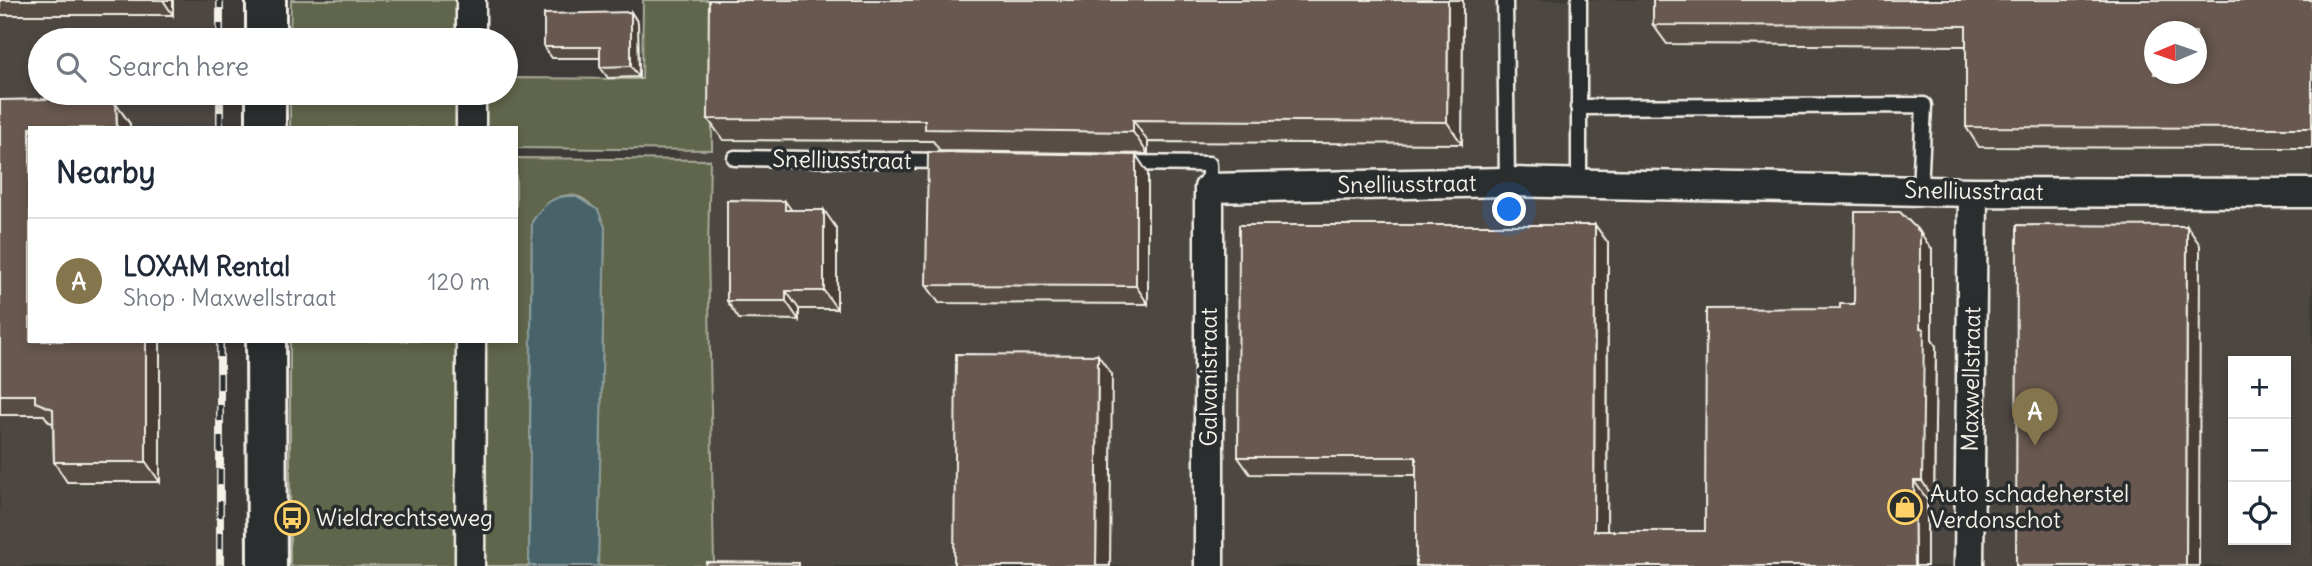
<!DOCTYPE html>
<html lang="en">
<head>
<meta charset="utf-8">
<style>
	body { margin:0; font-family:Delius,sans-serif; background:#f6f6f7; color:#1f2937 }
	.controls { position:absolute; right:21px; bottom:21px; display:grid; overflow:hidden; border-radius:0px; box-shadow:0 4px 10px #0003 }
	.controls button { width:63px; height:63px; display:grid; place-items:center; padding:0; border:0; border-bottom:2px solid #e0e1e3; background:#fff; color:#1f2937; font:35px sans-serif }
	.compass { position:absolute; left:2144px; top:21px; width:63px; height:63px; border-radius:50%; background:#fff; box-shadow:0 4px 10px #0003; rotate:268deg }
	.you { position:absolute; left:1510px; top:210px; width:24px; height:24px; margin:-18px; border:5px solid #fff; border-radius:50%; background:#1a73e8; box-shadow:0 0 0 10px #1a73e833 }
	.badge { display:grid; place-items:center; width:46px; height:46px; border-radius:50%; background:#84754c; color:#fff; font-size:23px; font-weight:700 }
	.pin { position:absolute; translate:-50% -58px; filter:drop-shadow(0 2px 4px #0008) }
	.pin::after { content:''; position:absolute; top:37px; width:24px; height:21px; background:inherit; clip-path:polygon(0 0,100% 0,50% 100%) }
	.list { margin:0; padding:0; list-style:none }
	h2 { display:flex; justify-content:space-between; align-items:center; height:91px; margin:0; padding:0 28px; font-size:30px }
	h2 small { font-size:23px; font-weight:400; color:#747a83 }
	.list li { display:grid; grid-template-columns:46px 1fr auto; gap:21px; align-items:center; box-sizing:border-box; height:126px; padding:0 28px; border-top:2px solid #e0e1e3 }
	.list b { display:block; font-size:26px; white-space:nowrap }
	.list p { margin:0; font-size:23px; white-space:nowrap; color:#747a83 }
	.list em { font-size:23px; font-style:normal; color:#747a83 }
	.icon { flex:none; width:38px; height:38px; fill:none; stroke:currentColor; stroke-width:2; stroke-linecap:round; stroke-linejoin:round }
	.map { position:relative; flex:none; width:2312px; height:566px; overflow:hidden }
	.search { position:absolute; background:#fff; box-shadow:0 4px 10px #0003; left:28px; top:28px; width:490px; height:77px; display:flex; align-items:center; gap:18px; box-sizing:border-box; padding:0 24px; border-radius:38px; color:#747a83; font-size:26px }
	.panel { position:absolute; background:#fff; box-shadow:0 4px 10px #0003; left:28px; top:126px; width:490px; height:217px; border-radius:0px }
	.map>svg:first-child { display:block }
	.built { fill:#4d4642; fill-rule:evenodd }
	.green { fill:#60664c; stroke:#aaac9a; stroke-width:2 }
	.water { fill:#466469; stroke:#8c9c9c; stroke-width:2 }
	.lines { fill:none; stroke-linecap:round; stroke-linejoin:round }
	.lane-casing { stroke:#f4f1e8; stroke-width:19 }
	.street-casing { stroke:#f4f1e8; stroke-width:33 }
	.secondary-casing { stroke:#f4f1e8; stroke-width:44 }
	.lane { stroke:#2a2d2e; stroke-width:14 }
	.street { stroke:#2a2d2e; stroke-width:28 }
	.secondary { stroke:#2a2d2e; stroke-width:38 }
	.rail-casing { stroke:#f4f1e8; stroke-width:8 }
	.rail { stroke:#2a2d2e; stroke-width:5; stroke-dasharray:16; stroke-linecap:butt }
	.wall { fill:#594d45; stroke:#f4f1e8; stroke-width:2 }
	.shaded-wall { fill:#493e38; stroke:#f4f1e8; stroke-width:2 }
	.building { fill:#685950; stroke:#f4f1e8; stroke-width:2; fill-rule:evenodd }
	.labels { text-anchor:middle; stroke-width:7; stroke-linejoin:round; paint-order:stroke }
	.street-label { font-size:23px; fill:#f4f1e8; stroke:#2a2d2e }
	.poi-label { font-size:23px; fill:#f4f1e8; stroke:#2a2d2e; text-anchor:start }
</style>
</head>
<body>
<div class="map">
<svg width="2312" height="566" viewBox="0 0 2312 566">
	<rect width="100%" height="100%" fill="#3d3a38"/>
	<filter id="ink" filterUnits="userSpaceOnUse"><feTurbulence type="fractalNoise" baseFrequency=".0143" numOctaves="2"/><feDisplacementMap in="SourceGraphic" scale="14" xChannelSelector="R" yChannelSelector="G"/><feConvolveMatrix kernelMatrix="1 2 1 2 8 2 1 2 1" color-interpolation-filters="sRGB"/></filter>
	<g filter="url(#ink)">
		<!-- built -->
		<path class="built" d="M 0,0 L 221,0 L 220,40 L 40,40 L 40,93 L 220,93 L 220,128 L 30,128 L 30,341 L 220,341 L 220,566 L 0,566 Z
			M 679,0 L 2312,0 L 2312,566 L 679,566 ZM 2154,32 L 2196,32 L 2196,74 L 2154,74 ZM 2233,361 L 2286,361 L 2286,540 L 2233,540 Z"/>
		<!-- green -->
		<path class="green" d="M 291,0 L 458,0 L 458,40 L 290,40 Z
			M 643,0 L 712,0 L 712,150 L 516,148 L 516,128 L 483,128 L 483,93 L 506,93 L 506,78 L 642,79 Z
			M 290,93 L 458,93 L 458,128 L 290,128 Z
			M 516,158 L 710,160 L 708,248 L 714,566 L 598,566 L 605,227 C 588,186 555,185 532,222 L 529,566 L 482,566 L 483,341 L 516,341 Z
			M 290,341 L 457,341 L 457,566 L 290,566 Z"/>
		<!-- water -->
		<path class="water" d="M 575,196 L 598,210 L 605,227 L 598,566 L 529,566 L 532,222 C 544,203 553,195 575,196 Z"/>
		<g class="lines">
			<!-- lane casing -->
			<g class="lane-casing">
				<path id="lane" d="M 1505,0 L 1507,182
					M 1578,107 L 1924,105 L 1920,191
					M 735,158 L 944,161
					M 1122,163 L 1209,164 L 1209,188
					M 1579,183 L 1579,0"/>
			</g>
			<!-- street casing -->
			<g class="street-casing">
				<path id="street" d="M 471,40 L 471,0
					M 471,128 L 471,93
					M 470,566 L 471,341
					M 1209,566 L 1209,188 L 1507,182 L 1973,192 L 2312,193
					M 1969,566 L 1973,192"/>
			</g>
			<!-- secondary casing -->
			<g class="secondary-casing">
				<path id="secondary" d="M 266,0 L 266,40
					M 266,128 L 266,93
					M 266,341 L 267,566"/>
			</g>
			<!-- lane -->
			<use href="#lane" class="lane"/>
			<!-- street -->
			<use href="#street" class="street"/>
			<!-- secondary -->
			<use href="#secondary" class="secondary"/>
			<!-- rail casing -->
			<g class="rail-casing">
				<path id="rail" d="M 220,40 L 220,0
					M 220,128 L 220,93
					M 220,341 L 220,566"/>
			</g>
			<!-- rail -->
			<use href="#rail" class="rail"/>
		</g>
		<!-- wall -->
		<path class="wall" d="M 0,0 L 173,0 L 173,15 L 0,15 Z
			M 1463,0 L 1462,144 L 1148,142 L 1148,154 L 940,151 L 933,141 L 723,140 L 708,119 Z
			M 2312,0 L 2312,148 L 1979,147 L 1966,127 L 1966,46 L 1667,44 L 1653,25 Z
			M 631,12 L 638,23 L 639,77 L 608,78 L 600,67 L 600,58 L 552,58 L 544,47 Z
			M 0,100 L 116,104 L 130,124 L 130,128 L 30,128 L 160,341 L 160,482 L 67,482 L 54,462 L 53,423 L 49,422 L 44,415 L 0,415 Z
			M 1136,155 L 1148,173 L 1148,304 L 939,303 L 926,285 Z
			M 792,210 L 837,229 L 837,309 L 799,309 L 799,320 L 739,319 L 727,301 Z
			M 1595,225 L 1608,243 L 1607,531 L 1705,531 L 1840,308 L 1854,304 L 1932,250 L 1932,340 L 1936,346 L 1934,499 L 1927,499 L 1927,566 L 1416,566 L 1416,475 L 1250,474 L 1238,457 Z"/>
		<!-- shaded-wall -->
		<path class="shaded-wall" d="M 163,0 L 173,0 L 173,15 Z
			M 1448,0 L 1463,0 L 1462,144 L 1447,122 Z
			M 631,12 L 638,23 L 639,77 L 631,66 Z
			M 116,104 L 130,124 L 130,128 L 117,128 Z
			M 1133,120 L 1148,142 L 1148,154 L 1133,132 Z
			M 1136,155 L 1148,173 L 1148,304 L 1136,286 Z
			M 785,201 L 798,219 L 785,210 Z
			M 824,210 L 837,229 L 837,309 L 824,291 Z
			M 1595,225 L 1608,243 L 1607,548 L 1594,531 Z
			M 2187,226 L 2200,245 L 2199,566 L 2186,566 Z
			M 1920,232 L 1932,250 L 1932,340 L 1936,346 L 1934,499 L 1922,481 L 1920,328 Z
			M 786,291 L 799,309 L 799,320 L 786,301 Z
			M 146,341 L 160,341 L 160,482 L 146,462 Z
			M 1098,355 L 1112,375 L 1110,566 L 1096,566 Z
			M 1914,481 L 1927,499 L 1927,566 L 1915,566 Z"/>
		<!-- building -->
		<path class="building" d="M 709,0 L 1448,0 L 1447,122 L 1133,120 L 1133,132 L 925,129 L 925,120 L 708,119 Z
			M 1653,0 L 2312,0 L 2312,128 L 1966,127 L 1966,26 L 1653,25 ZM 2154,32 L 2196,32 L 2196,74 L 2154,74 Z
			M 631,12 L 631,66 L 600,67 L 600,47 L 544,47 L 544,14 Z
			M 99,98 L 116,104 L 117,128 L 30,128 L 30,341 L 146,341 L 146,462 L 54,462 L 53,409 L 35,402 L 35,395 L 0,395 L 0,100 Z
			M 928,152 L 1136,155 L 1136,286 L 926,285 Z
			M 727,200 L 785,201 L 785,210 L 824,210 L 824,291 L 786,291 L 786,301 L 727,301 Z
			M 1855,212 L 1900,212 L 1920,232 L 1920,328 L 1924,329 L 1922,481 L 1914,481 L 1915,566 L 1416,566 L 1416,457 L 1238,457 L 1239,225 L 1595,225 L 1594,531 L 1705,531 L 1706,309 L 1840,308 L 1840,304 L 1854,304 Z
			M 2017,225 L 2187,226 L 2186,566 L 2016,566 Z
			M 956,354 L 1098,355 L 1096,566 L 945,566 L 954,565 Z
			M 706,562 L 799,563 L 799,566 L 706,566 Z"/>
	</g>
	<!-- icons -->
	<defs>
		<g id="shop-ring" transform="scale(1.75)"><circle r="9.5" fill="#2a2d2e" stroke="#ffd166" stroke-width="1.5"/><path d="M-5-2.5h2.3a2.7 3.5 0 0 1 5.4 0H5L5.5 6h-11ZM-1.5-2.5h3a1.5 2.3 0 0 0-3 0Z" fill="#ffd166"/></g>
		<g id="bus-ring" transform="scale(1.75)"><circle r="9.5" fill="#2a2d2e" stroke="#ffd166" stroke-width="1.5"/><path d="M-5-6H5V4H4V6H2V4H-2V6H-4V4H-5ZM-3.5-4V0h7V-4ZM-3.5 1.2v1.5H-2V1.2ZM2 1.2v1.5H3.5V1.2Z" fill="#ffd166"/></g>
	</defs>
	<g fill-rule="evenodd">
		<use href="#shop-ring" x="1905" y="507"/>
		<use href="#bus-ring" x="292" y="518"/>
	</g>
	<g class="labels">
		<!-- street labels -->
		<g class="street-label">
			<text transform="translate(842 160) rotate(1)" y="8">Snelliusstraat</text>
			<text transform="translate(1407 184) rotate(-1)" y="8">Snelliusstraat</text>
			<text transform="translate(1974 191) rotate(1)" y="8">Snelliusstraat</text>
			<text transform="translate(1209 377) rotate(-90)" y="8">Galvanistraat</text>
			<text transform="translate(1971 379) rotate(-89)" y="8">Maxwellstraat</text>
		</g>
		<!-- poi labels -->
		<g class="poi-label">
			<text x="1930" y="502">Auto schadeherstel<tspan x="1930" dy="26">Verdonschot</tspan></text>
			<text x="316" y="526">Wieldrechtseweg</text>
		</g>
	</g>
</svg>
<div class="controls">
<button>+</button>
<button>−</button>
<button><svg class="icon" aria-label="locate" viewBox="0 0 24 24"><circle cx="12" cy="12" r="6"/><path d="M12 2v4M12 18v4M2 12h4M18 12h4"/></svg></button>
</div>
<svg class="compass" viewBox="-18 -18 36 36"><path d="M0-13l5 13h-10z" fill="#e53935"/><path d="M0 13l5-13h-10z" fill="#747a83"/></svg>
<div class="you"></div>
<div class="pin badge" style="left:2035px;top:446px">A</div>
<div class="search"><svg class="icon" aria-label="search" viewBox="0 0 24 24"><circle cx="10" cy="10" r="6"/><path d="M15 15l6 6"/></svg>Search here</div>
<section class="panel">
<h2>Nearby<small></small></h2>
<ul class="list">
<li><span class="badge">A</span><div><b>LOXAM Rental</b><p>Shop · Maxwellstraat</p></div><em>120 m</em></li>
</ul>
</section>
</div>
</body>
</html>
